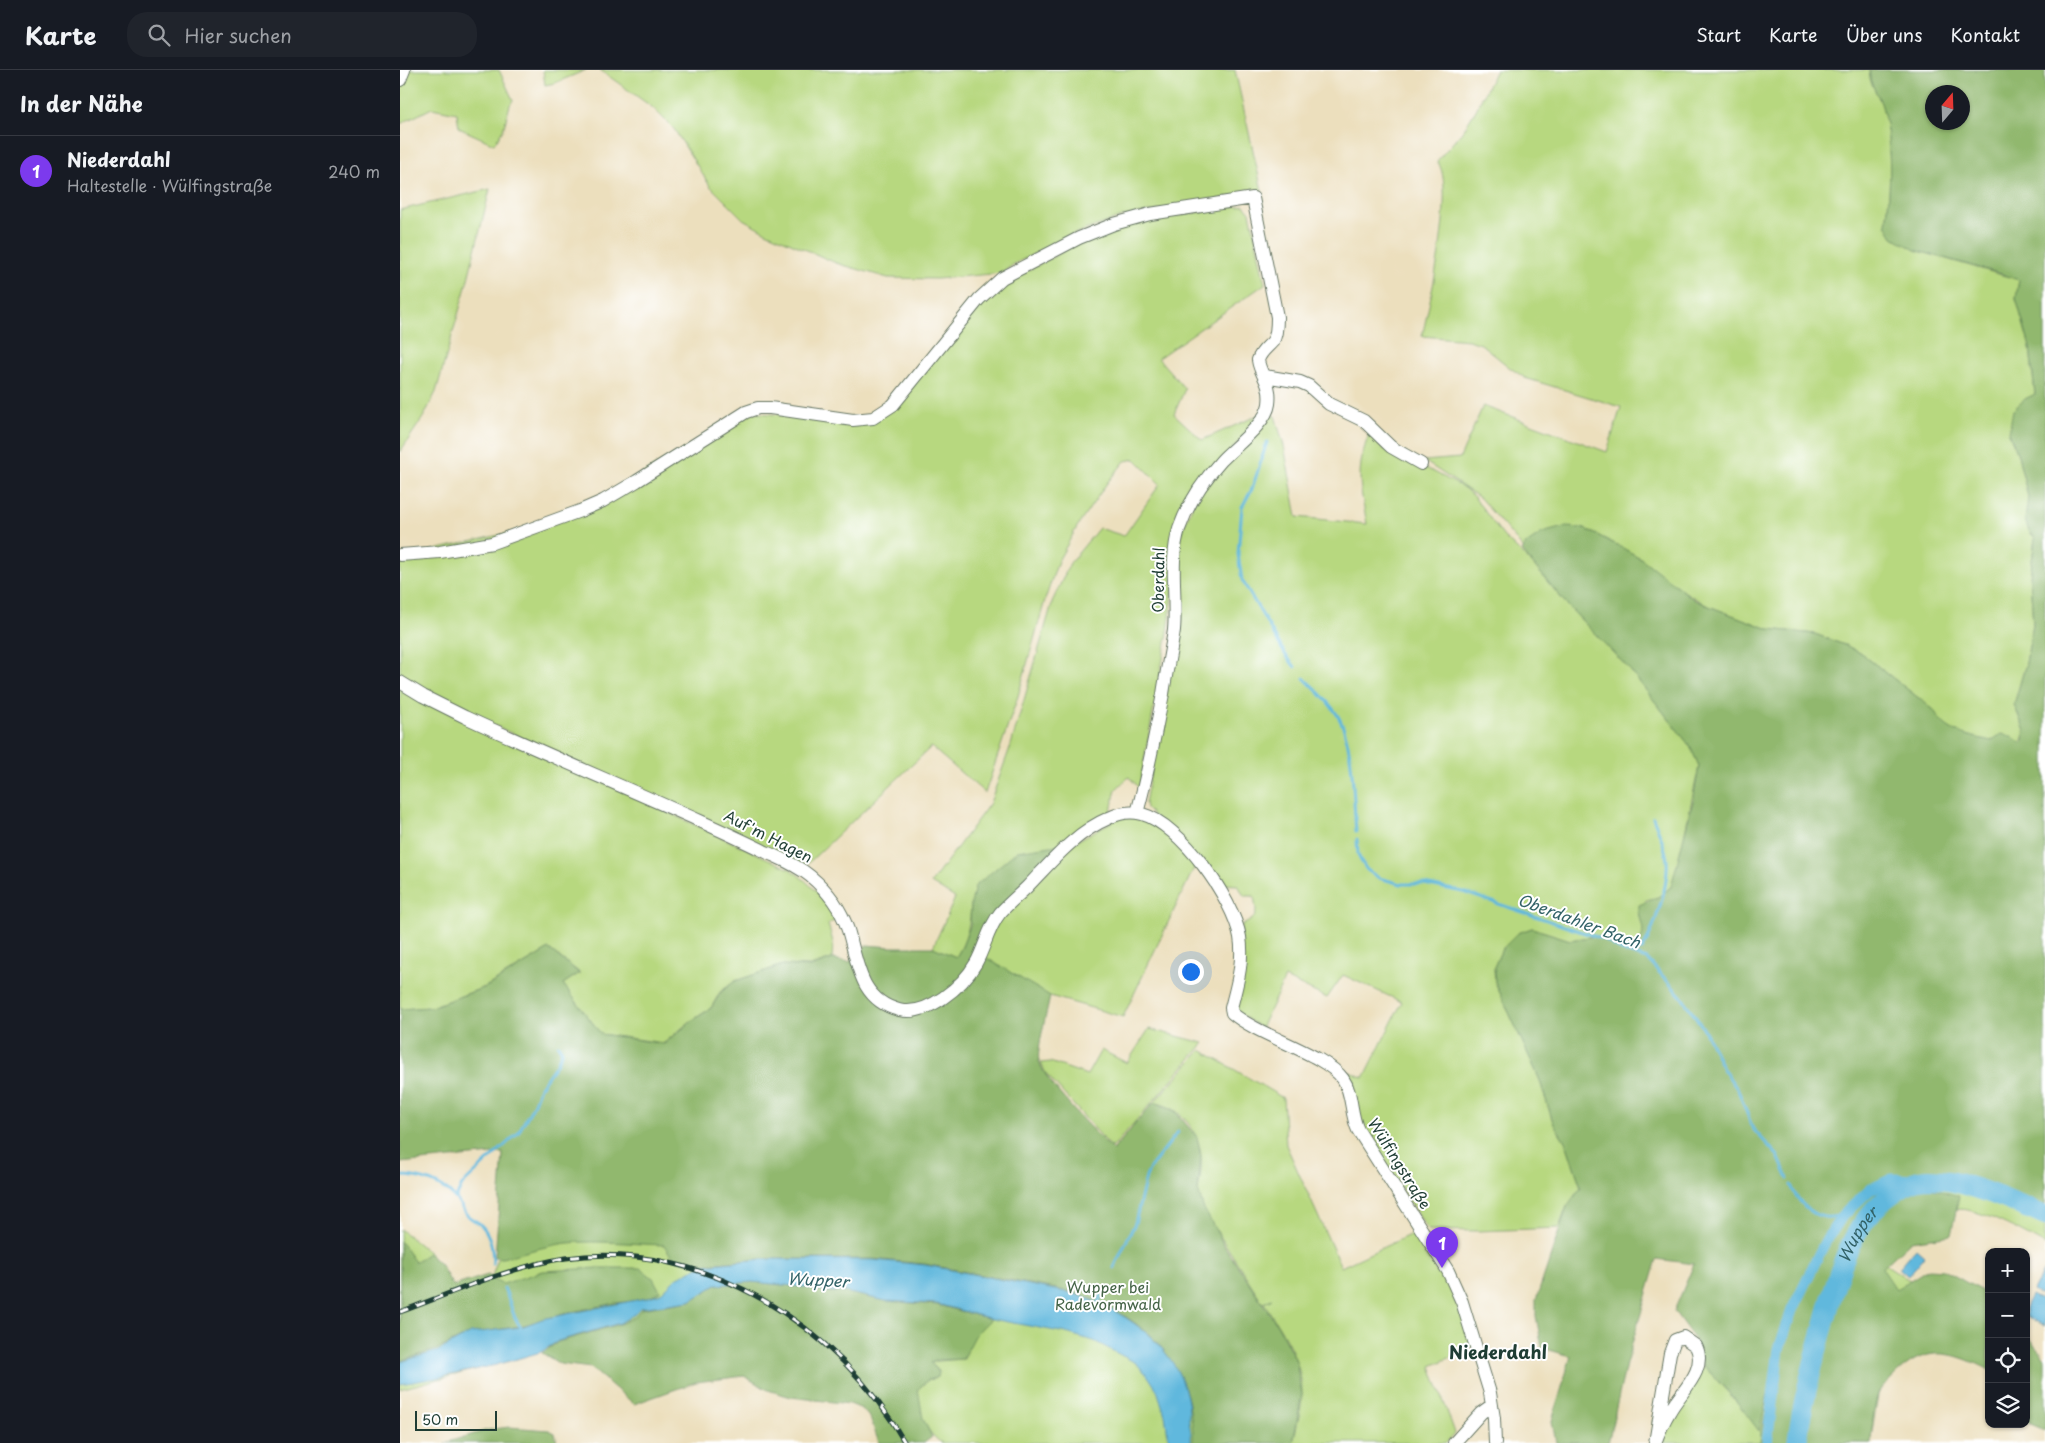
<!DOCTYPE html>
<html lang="de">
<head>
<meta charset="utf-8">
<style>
	body { margin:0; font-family:"Playpen Sans",sans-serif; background:#20242c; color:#f1f3f6 }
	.controls { position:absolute; right:15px; bottom:15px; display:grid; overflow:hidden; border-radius:10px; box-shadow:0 1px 4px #0004 }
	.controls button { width:45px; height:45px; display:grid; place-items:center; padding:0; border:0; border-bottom:1px solid #363941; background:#171b24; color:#f1f3f6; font:25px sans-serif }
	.compass { position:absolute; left:1525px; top:15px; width:45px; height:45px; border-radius:50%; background:#171b24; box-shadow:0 1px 4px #0004; rotate:19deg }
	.scale { position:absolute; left:15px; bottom:12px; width:82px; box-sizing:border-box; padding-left:5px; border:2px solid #1f3d34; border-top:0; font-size:14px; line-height:18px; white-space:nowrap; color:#1f3d34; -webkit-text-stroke:4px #fff; paint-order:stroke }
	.you { position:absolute; left:790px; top:901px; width:18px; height:18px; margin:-12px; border:4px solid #fff; border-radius:50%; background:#1a73e8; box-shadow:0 0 0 8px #1a73e833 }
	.badge { display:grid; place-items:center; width:32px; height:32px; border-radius:50%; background:#7c3aed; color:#fff; font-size:16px; font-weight:700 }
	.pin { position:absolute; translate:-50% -41px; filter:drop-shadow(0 1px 2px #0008) }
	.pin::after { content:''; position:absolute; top:26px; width:18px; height:15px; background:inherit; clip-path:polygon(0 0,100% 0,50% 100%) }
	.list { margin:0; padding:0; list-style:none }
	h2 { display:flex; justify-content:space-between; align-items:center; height:65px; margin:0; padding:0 20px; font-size:21px }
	h2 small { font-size:16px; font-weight:400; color:#9ea1a6 }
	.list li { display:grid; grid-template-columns:32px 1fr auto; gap:15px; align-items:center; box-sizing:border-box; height:70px; padding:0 20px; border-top:1px solid #363941 }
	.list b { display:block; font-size:19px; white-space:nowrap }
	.list p { margin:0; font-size:16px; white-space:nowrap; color:#9ea1a6 }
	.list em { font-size:16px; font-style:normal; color:#9ea1a6 }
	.icon { flex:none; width:28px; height:28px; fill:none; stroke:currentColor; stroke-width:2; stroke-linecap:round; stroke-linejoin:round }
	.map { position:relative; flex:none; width:1645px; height:1373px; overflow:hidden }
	header { display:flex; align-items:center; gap:30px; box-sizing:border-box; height:70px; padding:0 25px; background:#171b24; border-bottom:1px solid #363941 }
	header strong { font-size:24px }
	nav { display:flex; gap:28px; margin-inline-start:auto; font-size:18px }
	.search { width:350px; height:45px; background:#20242c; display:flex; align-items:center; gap:12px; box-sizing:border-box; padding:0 18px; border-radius:20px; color:#9ea1a6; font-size:19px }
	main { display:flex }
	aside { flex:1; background:#171b24 }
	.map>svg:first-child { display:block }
	.green { fill:#b7d87f; stroke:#6b8a5a }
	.forest { fill:#91b86e; stroke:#587a51; fill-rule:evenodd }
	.water { fill:#60b8dd; stroke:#407a88 }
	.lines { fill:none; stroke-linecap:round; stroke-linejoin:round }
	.stream { stroke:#60b8dd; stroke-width:3 }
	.canal { stroke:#60b8dd; stroke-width:11 }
	.river { stroke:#60b8dd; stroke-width:20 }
	.minor-casing { stroke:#677664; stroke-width:14 }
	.minor { stroke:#fff; stroke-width:12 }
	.rail-casing { stroke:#1f3d34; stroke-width:5 }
	.rail { stroke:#fff; stroke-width:3; stroke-dasharray:9; stroke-linecap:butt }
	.labels { text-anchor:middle; stroke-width:4; stroke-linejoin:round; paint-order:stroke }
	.street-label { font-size:15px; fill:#1f3d34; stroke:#fff }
	.park-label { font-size:15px; fill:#456447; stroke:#fff }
	.water-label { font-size:16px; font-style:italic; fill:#326267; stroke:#fff }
	.quarter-label { font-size:18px; font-weight:bold; fill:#1f3d34; stroke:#fff }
</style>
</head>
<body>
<header>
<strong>Karte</strong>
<div class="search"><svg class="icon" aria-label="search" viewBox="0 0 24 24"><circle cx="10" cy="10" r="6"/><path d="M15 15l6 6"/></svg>Hier suchen</div>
<nav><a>Start</a><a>Karte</a><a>Über uns</a><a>Kontakt</a></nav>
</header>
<main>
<aside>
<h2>In der Nähe<small></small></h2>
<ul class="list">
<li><span class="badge">1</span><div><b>Niederdahl</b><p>Haltestelle · Wülfingstraße</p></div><em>240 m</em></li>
</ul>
</aside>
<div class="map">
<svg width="1645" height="1373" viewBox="0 0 1645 1373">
	<rect width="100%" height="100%" fill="#fff"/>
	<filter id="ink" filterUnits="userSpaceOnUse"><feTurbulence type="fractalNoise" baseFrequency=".02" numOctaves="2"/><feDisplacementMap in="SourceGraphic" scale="10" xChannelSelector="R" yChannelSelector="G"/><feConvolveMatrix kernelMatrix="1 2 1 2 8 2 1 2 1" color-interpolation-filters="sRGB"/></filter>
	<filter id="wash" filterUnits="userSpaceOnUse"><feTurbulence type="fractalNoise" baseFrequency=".0096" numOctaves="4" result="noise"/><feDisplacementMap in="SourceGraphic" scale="20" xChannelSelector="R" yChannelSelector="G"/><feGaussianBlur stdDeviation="1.12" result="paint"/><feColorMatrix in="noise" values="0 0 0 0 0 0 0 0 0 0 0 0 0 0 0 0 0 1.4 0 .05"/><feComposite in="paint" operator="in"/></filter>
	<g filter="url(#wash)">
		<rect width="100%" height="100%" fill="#ecdfbd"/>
		<!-- green -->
		<path class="green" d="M 7,0 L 99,0 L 113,30 L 110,35 L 103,60 L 94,74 L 59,58 L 57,43 L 32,38 L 0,54 L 0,15 Z
			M 143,0 L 186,0 L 155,13 L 145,15 Z
			M 200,0 L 835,0 L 862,121 L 722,147 L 674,164 L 614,194 L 602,203 L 537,209 L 488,208 L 436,193 L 366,162 L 343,149 L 310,116 L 274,59 L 252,37 Z
			M 1096,0 L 1470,0 C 1468,14 1478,22 1482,36 C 1492,70 1491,119 1486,155 L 1515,180 L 1619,210 L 1616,228 L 1630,277 L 1635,325 L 1625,329 L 1609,363 L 1618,385 L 1628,427 L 1629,461 L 1635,468 L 1630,507 L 1633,554 L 1626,593 L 1614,635 L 1625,661 L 1621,673 L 1611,666 L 1591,671 L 1560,665 L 1540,652 L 1534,640 L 1462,584 L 1447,576 L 1415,564 L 1369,559 L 1306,535 L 1274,515 L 1242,489 L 1221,477 L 1183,458 L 1124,479 L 1080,428 L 1024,391 L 1060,388 L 1083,336 L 1207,382 L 1221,337 L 1125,308 L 1109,297 L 1081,274 L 1069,270 L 1022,266 C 1030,233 1057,116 1037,91 L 1063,61 L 1076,40 Z
			M 90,119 L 67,213 L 36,322 L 24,346 L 0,382 L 0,140 Z
			M 844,135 L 850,142 L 865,214 L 758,288 L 785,319 L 774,344 L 802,370 L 861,344 L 785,436 L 768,562 L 739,718 L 729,707 L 716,719 L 710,745 L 571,834 C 570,854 567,870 556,887 L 533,877 L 555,828 L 531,813 L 590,733 L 611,675 L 653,530 L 670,493 L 699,458 L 724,466 L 760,414 L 735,389 L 725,391 L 707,413 L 677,457 L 658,491 L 645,530 L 618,626 L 585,723 L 531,677 L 405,796 L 67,643 L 0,607 L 0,488 L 160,451 L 349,342 L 470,353 L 583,225 L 708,157 Z
			M 867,345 L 875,346 L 884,376 L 897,447 L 967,454 C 960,416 955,402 969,364 L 981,377 L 1036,403 L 1064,418 L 1074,427 L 1104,467 L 1131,492 L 1169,537 L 1230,600 L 1290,676 L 1299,696 L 1279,790 L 1271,817 L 1258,827 L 1246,830 L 1239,845 C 1245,858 1245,865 1236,877 L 1223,880 L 1196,866 L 1170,870 L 1132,858 L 1118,863 L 1102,879 L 1094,897 L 1095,912 L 1139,1008 L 1153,1052 L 1166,1073 L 1181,1117 L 1167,1136 L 1159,1158 L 1078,1161 L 1028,1160 L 960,1054 L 945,1008 L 950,1002 L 964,1008 L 1002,932 L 943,905 L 927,928 L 885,908 L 861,958 L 837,942 L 841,856 C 859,846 857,846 854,826 L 844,826 L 838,815 L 820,814 L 746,738 L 745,733 L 778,559 L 780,466 L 796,427 Z
			M 0,618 L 390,799 C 411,814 425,828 436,850 L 428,854 L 433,872 L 432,889 L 410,896 L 383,895 L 335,911 L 320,922 L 311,938 L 288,953 L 264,973 L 201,964 L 163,914 L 180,903 L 149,879 L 85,917 L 31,937 L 0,939 Z
			M 720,747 L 746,748 L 787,781 L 795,796 L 723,947 L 650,926 L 582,886 L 595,855 L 673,773 Z
			M 749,959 L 804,973 L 712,1078 L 646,1004 L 641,993 L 650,992 L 687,1005 L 701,980 L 727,993 Z
			M 801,980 L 883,1028 L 886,1075 L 941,1197 L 1018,1161 L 1056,1224 L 1072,1278 L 1031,1296 L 1055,1363 L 1046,1373 L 893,1373 C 896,1357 902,1339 902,1323 C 902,1289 881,1260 864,1233 L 872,1229 L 863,1233 L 811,1152 L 879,1373 L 542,1373 C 524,1362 518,1339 518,1319 L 528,1310 L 538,1307 L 539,1301 L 531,1293 L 538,1291 L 564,1289 L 567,1282 L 558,1279 L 155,1286 L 150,1276 L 117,1289 L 0,1319 L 0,1159 L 31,1184 L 47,1222 L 92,1206 L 98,1189 L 119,1176 L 798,1121 C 804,1089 804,1064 776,1041 C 771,1037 761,1034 754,1032 Z
			M 1453,1095 L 1645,1111 L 1645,1175 C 1628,1165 1572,1134 1555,1140 C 1548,1142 1539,1163 1535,1169 L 1507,1155 L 1482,1192 L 1506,1208 L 1529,1219 L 1479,1320 L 1470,1373 L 1263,1373 L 1264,1365 L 1295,1314 L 1303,1295 L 1346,1342 Z"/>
		<!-- forest -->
		<path class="forest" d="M 1470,0 L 1645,0 L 1645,1146 L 1579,1120 L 1539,1110 L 1492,1109 L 1471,1119 L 1446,1141 L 1437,1152 L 1402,1216 L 1392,1240 L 1379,1279 L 1359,1361 L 1334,1328 L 1303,1295 L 1293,1267 L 1274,1241 L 1294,1194 L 1257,1189 L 1226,1294 L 1208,1373 L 1156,1373 L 1152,1351 L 1171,1286 L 1142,1278 L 1136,1246 L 1136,1230 L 1167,1137 L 1181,1117 L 1166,1073 L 1153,1052 L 1139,1008 L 1095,912 L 1094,897 L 1102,879 L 1118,863 L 1132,858 L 1170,870 L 1196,866 L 1215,869 L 1223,879 L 1236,877 C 1250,859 1238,854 1239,835 L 1258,827 L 1271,817 L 1293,731 L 1299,696 L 1290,676 L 1230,600 L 1169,537 L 1122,481 L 1126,474 L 1142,463 L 1164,457 L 1183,458 L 1221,477 L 1242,489 L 1295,530 L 1306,535 L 1369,559 L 1415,564 L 1447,576 L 1462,584 L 1534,640 C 1546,664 1567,665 1591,671 L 1601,664 L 1611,666 L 1621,673 L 1624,670 L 1625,661 L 1614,635 L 1626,593 L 1633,554 L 1630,507 L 1635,468 L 1629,461 L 1625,450 L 1628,427 L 1618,385 L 1609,363 L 1613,340 L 1625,329 L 1635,324 L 1630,277 L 1616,228 L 1619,210 L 1602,204 L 1515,180 L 1493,167 L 1486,155 C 1491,119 1492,71 1482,36 C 1478,22 1468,14 1470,0 ZM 1532,22 L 1562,22 L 1562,52 L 1532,52 Z
			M 664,774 L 612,828 L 580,884 L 650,926 C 648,939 636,981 639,991 C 644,1012 696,1064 713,1080 L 754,1032 L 775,1041 L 797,1067 L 801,1087 L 798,1120 L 803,1137 L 825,1177 L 878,1256 L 896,1291 L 902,1324 L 893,1373 L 793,1373 C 794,1364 792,1355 791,1346 C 783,1280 732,1241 672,1222 L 525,1194 L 473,1189 L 363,1189 L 304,1194 L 272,1187 L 264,1175 C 232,1174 200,1170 167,1173 C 145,1176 123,1183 102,1188 L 95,1187 L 103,1083 L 0,1093 L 0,939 L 31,937 L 86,917 L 149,879 L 179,903 L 163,914 L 201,964 L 264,974 L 288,954 L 311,938 L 321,922 L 335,911 L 383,895 L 410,897 L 432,889 L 450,892 C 455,880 461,883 466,875 L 492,877 L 533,877 L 556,887 L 562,877 L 570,856 L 571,834 L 575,816 L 617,781 Z
			M 1496,1116 L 1530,1118 L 1559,1126 L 1551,1165 L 1511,1171 L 1482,1198 L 1496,1219 L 1528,1199 L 1544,1200 L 1589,1225 L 1589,1300 C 1550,1280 1524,1274 1491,1309 C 1488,1312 1483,1315 1480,1320 C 1473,1336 1472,1355 1471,1373 L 1360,1373 L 1361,1361 L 1382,1279 L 1393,1243 L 1427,1174 L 1449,1142 L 1473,1124 Z
			M 0,1171 L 15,1192 L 28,1183 L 40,1194 L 53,1216 L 88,1205 L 103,1214 L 143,1201 L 198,1198 L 240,1198 L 253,1208 L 260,1221 L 245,1230 L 215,1233 L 171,1242 L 121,1256 L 70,1264 L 38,1279 L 0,1291 Z
			M 352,1212 L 404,1217 L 422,1222 L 445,1222 L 486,1231 L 537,1235 L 591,1249 L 576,1264 L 563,1289 L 538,1290 L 531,1293 L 539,1302 L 538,1307 L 528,1310 L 518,1319 L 523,1349 L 532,1367 L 524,1373 L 479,1373 L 470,1348 L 462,1339 L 450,1334 L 391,1327 L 368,1320 L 344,1306 L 296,1312 L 234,1334 L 191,1298 L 160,1294 L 142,1283 L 158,1272 L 220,1254 L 234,1247 L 241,1239 L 290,1231 L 316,1215 Z
			M 1626,1263 L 1645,1288 L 1645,1360 L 1626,1352 Z
			M 109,1357 L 149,1360 L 155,1363 L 157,1373 L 45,1373 L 87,1360 Z"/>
		<!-- water -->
		<path class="water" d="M 1516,1178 L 1525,1186 L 1508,1206 L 1499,1198 Z
			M 363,1189 L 473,1190 L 525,1195 L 671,1223 C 720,1237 776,1274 787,1327 C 789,1334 789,1342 789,1350 C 790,1358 792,1365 791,1373 L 769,1373 L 765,1345 L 757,1320 L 748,1306 L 736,1293 L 694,1271 L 666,1263 L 592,1249 L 537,1234 L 486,1231 L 445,1222 L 422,1221 L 404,1217 L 352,1212 L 316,1215 L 290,1231 L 240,1238 L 233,1245 L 220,1253 L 158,1271 L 141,1282 L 96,1295 L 36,1308 L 0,1314 L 0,1292 L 38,1281 L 71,1263 L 121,1257 L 142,1249 L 246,1228 L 261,1223 L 278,1207 L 303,1195 Z
			M 1644,1200 L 1645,1200 L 1645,1228 L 1633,1221 Z
			M 1631,1225 L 1645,1232 L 1645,1256 L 1626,1246 L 1626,1235 Z"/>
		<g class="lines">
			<!-- stream -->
			<path class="stream" d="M 867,372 L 852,419 L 842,437 L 838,484 L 842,510 L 885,584 L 895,597
				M 904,608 C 916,620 929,631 938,646 C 954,673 953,728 956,761
				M 957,769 L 958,785 L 961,791 L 967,800 L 979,808 L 1001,814 L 1024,814 L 1063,822 L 1203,869 L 1222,881 L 1247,889 L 1281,926 L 1304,959 L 1323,999 L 1338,1020 L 1353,1059 L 1378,1086 L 1388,1109
				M 1224,881 L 1242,880 C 1254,859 1269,816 1267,791 C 1266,776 1258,761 1253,747
				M 0,1106 C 21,1106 42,1113 56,1129 C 61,1134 62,1140 67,1145 C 71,1149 76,1151 80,1154 C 91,1164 93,1180 93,1194
				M 1391,1115 C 1396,1129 1409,1145 1425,1147 C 1430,1148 1437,1146 1442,1146
				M 56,1128 L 62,1115 L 118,1063 L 132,1038 L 140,1017 L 157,993 L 162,981 L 158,975
				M 714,1198 L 735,1153 L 746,1107 L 750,1098 L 778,1062
				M 104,1218 C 111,1232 112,1248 123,1260
				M 698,1236 L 701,1225"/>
			<!-- canal -->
			<path class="canal" d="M 1367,1373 L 1379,1279 L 1392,1240 L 1424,1174 L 1442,1146 L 1471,1119 L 1492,1109 L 1519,1110"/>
			<!-- river -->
			<path class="river" id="s1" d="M 1397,1373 C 1402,1332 1413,1294 1424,1255 C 1437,1207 1449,1154 1492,1124 C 1500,1118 1509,1112 1519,1110 C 1551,1103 1615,1133 1645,1146"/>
		</g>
	</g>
	<g filter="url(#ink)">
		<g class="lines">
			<!-- minor casing -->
			<g class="minor-casing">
				<path id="minor" d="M 0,10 L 4,0
					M 865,306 L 900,312 L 909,316 L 929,334 L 964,351 L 991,377 L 1021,394
					M 0,485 L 40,482 L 92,473 L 180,441 L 203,431 L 237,411 L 346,342 L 358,338 L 370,338 L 453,350 L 473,348 L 493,335 L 579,229 L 602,208 L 679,168 L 714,154 L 750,144 L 853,128 L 877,247 C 877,254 877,265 873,271 C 867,278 861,281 858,290 C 860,306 872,312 869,334 C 866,354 835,376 821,391 C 803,411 788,433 779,459 C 769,491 777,527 774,560 C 771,582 766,603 763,624 C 755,664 748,704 737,743
					M 0,612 L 23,626 L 65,647 C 143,683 222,716 300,751 C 322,761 344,771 366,782 C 381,789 397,795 410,806 C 427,820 441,839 448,860 C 458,892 459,930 499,940 C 527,947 563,916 576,893 C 585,877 588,858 600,843 C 609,833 619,825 628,816 C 653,790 676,762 709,748 C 719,743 731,741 742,744 C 780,754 833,828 840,867 C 844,892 837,914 831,938 L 832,943 C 860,967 924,983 943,1009 C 953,1023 950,1044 958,1060 L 1048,1201 L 1062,1232 L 1090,1323 L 1094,1348 L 1095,1373
					M 1054,1373 L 1081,1343 L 1092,1335
					M 1255,1373 L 1270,1283 L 1275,1270 L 1283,1267 L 1296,1276 C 1308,1300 1281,1321 1270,1341 C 1264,1351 1259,1362 1255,1373"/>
			</g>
			<!-- minor -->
			<use href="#minor" class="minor"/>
			<!-- rail casing -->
			<g class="rail-casing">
				<path id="rail" d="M 0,1242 C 52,1223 112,1196 166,1188 C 304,1169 439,1256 505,1373"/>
			</g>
			<!-- rail -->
			<use href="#rail" class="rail"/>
		</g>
	</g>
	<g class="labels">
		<!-- street labels -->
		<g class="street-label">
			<text transform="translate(759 510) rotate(-89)" y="5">Oberdahl</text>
			<text transform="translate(368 767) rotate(27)" y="5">Auf'm Hagen</text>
			<text transform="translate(999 1094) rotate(58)" y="5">Wülfingstraße</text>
		</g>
		<!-- park labels -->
		<g class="park-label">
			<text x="708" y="1223">Wupper bei<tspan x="708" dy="17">Radevormwald</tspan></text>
		</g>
		<!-- water labels -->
		<g class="water-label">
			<text transform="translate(1179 851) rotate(20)" y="6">Oberdahler Bach</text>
			<text dy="6" stroke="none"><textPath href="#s1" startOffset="218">Wupper</textPath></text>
			<text transform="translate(418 1210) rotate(3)" y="6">Wupper</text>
		</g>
		<!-- quarter labels -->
		<g class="quarter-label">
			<text x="1098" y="1289">Niederdahl</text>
		</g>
	</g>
</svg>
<div class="controls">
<button>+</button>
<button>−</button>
<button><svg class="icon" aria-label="locate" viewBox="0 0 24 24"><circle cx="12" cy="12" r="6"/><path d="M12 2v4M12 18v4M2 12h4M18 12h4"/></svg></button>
<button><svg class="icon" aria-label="layers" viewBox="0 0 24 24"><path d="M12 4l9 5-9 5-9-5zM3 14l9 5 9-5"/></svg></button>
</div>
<svg class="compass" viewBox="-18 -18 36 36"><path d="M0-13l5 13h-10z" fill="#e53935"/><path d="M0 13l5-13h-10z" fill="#9ea1a6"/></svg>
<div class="scale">50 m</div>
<div class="you"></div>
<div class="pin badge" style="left:1042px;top:1198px">1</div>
</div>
</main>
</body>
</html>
